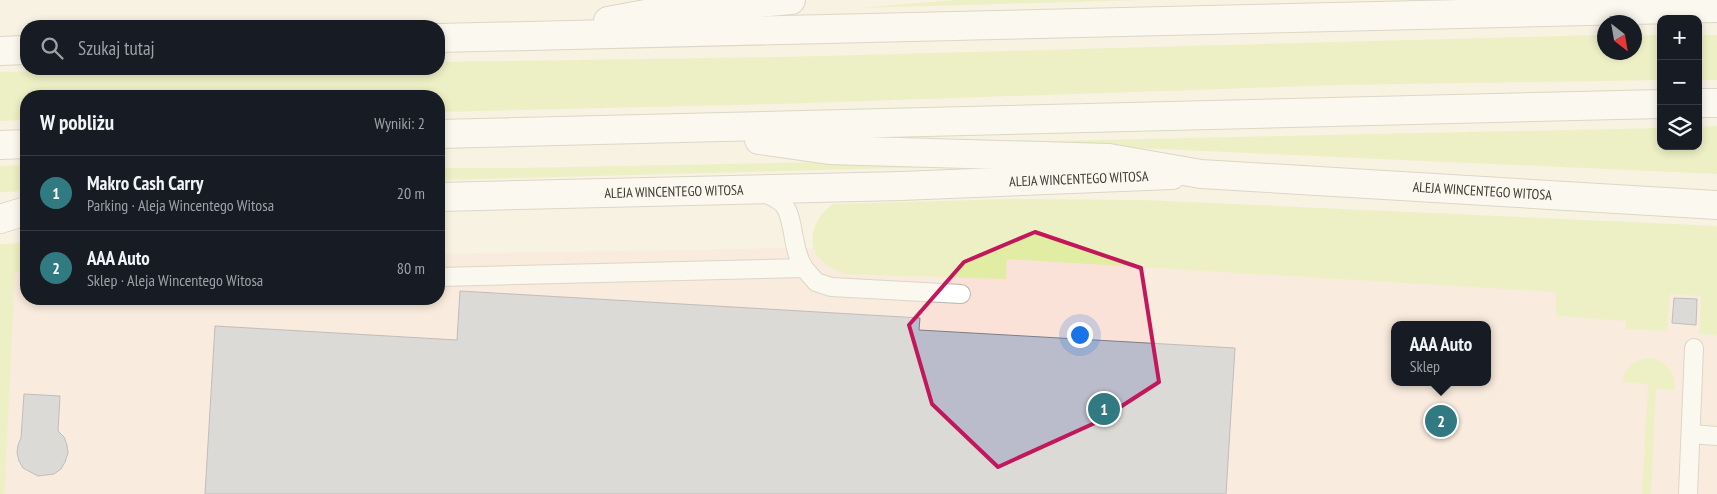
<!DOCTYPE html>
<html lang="pl">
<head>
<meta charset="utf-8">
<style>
	body { margin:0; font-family:"PT Sans Narrow",sans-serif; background:#20242c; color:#f1f3f6 }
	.controls { position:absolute; right:15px; top:15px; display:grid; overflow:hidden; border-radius:10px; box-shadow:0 2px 8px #0003 }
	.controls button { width:45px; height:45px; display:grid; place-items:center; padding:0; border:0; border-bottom:1px solid #363941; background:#171b24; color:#f1f3f6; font:25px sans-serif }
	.compass { position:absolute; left:1597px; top:15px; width:45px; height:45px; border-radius:50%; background:#171b24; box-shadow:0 2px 8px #0003; rotate:149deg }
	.you { position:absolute; left:1079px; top:334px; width:18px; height:18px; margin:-12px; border:4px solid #fff; border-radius:50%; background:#1a73e8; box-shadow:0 0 0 8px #1a73e833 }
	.badge { display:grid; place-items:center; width:32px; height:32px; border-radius:50%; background:#327a81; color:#fff; font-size:16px; font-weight:700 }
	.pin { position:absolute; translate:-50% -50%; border:2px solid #fff; box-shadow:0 1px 5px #0006 }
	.popup { position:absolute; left:1391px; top:321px; width:100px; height:65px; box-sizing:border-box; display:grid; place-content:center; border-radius:10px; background:#171b24; filter:drop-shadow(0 1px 4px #0005); font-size:16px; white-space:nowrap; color:#9ea1a6 }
	.popup b { font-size:19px; color:#f1f3f6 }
	.popup::after { content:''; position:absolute; left:50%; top:100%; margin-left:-10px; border:10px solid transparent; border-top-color:#171b24 }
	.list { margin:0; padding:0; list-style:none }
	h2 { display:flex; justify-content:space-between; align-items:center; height:65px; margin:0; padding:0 20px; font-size:21px }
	h2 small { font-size:16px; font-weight:400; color:#9ea1a6 }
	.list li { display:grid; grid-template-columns:32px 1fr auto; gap:15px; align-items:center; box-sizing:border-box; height:75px; padding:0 20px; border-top:1px solid #363941 }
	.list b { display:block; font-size:19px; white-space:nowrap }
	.list p { margin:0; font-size:16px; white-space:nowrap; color:#9ea1a6 }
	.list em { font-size:16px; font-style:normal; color:#9ea1a6 }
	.icon { flex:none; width:28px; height:28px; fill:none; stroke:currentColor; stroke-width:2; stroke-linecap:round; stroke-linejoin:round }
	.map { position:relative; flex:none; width:1717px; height:494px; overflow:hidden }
	.search { position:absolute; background:#171b24; box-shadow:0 2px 8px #0003; left:20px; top:20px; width:425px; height:55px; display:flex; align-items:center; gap:12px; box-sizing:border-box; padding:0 18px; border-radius:20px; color:#9ea1a6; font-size:19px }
	.panel { position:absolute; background:#171b24; box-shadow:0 2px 8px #0003; left:20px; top:90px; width:425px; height:215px; border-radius:20px }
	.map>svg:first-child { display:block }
	.commercial { fill:#fae2d8; fill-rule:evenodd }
	.grass { fill:#e1eda2 }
	.building { fill:#babccb; stroke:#7b7d8b }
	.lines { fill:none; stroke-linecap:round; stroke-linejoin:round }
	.service-casing { stroke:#bab5a6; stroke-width:20 }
	.minor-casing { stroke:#bab5a6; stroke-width:30 }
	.primary-casing { stroke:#bab5a6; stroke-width:30 }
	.service { stroke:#fff; stroke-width:18 }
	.minor { stroke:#fff; stroke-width:28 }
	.primary { stroke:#fff; stroke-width:28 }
	.marked { fill:none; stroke:#c2185b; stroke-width:4; stroke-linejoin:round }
	.labels { text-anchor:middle; stroke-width:4; stroke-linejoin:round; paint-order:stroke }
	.street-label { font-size:14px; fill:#3d3b34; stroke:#fff }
</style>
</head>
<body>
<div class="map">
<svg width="1717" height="494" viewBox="0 0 1717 494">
	<rect width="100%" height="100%" fill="#f7f2e2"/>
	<!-- commercial -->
	<path class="commercial" d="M 794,248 L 1717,271 L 1717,494 L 0,494 L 0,265 L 26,263 L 26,299 L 439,299 L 439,254 ZM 1395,325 L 1487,325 L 1487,382 L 1395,382 Z"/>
	<!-- grass -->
	<path class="grass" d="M 956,0 L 1142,0 L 858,8 Z
		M 1596,35 L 1604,35 L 1604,52 L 1634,52 L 1635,35 L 1661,35 L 1661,80 L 1340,85 L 777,104 L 439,112 L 439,96 L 26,96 L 26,120 L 0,121 L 0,72 L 118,69 L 439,69 L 439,62 L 785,57 Z
		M 1698,35 L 1717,35 L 1717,80 L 1698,80 Z
		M 1717,126 L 1717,174 L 1003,142 L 1661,128 L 1661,146 L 1698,146 L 1698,127 Z
		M 823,162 L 978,166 L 439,180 L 439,168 L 518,168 Z
		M 26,165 L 26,191 L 0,192 L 0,166 Z
		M 1013,199 L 1143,200 L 1717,226 L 1717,335 L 1699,334 L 1701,296 L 1670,294 L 1667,331 L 1626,329 L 1626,321 L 1556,316 L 1556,292 L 1007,259 L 1006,279 L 846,274 C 837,271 829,268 822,261 C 803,243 815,216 833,204 Z
		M 26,243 L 26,272 L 15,273 L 5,482 L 4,494 L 0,494 L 0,244 Z
		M 1647,358 C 1666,359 1675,371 1675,390 L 1656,389 L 1651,494 L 1642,494 L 1648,384 L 1623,382 C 1624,367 1633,362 1647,358 Z"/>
	<!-- building -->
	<path class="building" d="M 460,291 L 920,318 L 919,330 L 1235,348 L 1226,494 L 205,494 L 215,326 L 457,340 Z
		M 1674,298 L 1697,299 L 1696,325 L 1672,323 Z
		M 24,394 L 60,396 L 58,431 L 64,437 L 67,445 L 68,453 L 65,462 L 61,469 L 54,474 L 38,476 L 23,468 L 19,461 L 17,453 L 18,445 L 21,438 Z"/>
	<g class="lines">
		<!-- service casing -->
		<g class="service-casing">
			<path id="service" d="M 762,192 C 769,195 777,198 783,204 C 795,217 791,249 804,268
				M 439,277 L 804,268 L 816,282 L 831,287 L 961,294
				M 1691,434 L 1717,436
				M 1688,494 L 1694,348"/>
		</g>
		<!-- minor casing -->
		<g class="minor-casing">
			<g id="minor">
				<path id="s1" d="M 439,197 L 901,186 L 1172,175"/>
				<path d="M 0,219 L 26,211"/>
			</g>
		</g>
		<!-- primary casing -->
		<g class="primary-casing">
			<g id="primary">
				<path d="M 608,21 L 651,13 L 791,0"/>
				<path d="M 439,38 L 1717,8"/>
				<path d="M 0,51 L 26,50"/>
				<path d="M 1698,103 L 1717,103"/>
				<path d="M 439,134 L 1661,104"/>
				<path id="s2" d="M 759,140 L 829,150 L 1109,158 L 1201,174 L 1717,205"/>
				<path d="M 0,145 L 26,144"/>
			</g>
		</g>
		<!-- service -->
		<use href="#service" class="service"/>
		<!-- minor -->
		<use href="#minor" class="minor"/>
		<!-- primary -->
		<use href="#primary" class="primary"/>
	</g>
	<!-- marked area -->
	<path d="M0 0H1717V494H0ZM 1035,232 L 1141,268 L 1159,382 L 1097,422 L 998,467 L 932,404 L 909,325 L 964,262 Z" fill="#f7f2e2" fill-opacity=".55" fill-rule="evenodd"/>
	<path class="marked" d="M 1035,232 L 1141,268 L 1159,382 L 1097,422 L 998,467 L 932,404 L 909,325 L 964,262 Z"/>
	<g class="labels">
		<!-- street labels -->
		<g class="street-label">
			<text dy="5" stroke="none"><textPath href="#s1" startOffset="640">ALEJA WINCENTEGO WITOSA</textPath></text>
			<text dy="5" stroke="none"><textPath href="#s1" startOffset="235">ALEJA WINCENTEGO WITOSA</textPath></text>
			<text dy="5" stroke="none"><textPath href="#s2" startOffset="726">ALEJA WINCENTEGO WITOSA</textPath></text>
		</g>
	</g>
</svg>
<div class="controls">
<button>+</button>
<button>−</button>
<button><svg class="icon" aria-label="layers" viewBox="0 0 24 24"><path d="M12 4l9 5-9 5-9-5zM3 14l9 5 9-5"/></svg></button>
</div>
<svg class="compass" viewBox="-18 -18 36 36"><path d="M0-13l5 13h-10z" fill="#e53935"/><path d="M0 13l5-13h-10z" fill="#9ea1a6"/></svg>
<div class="you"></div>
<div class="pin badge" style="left:1104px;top:409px">1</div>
<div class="pin badge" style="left:1441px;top:421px">2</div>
<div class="popup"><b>AAA Auto</b>Sklep</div>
<div class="search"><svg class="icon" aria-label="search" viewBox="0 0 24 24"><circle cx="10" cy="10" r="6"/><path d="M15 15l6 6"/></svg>Szukaj tutaj</div>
<section class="panel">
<h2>W pobliżu<small>Wyniki: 2</small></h2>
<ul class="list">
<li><span class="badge">1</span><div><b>Makro Cash Carry</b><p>Parking · Aleja Wincentego Witosa</p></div><em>20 m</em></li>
<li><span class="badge">2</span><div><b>AAA Auto</b><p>Sklep · Aleja Wincentego Witosa</p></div><em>80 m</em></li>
</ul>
</section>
</div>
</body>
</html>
